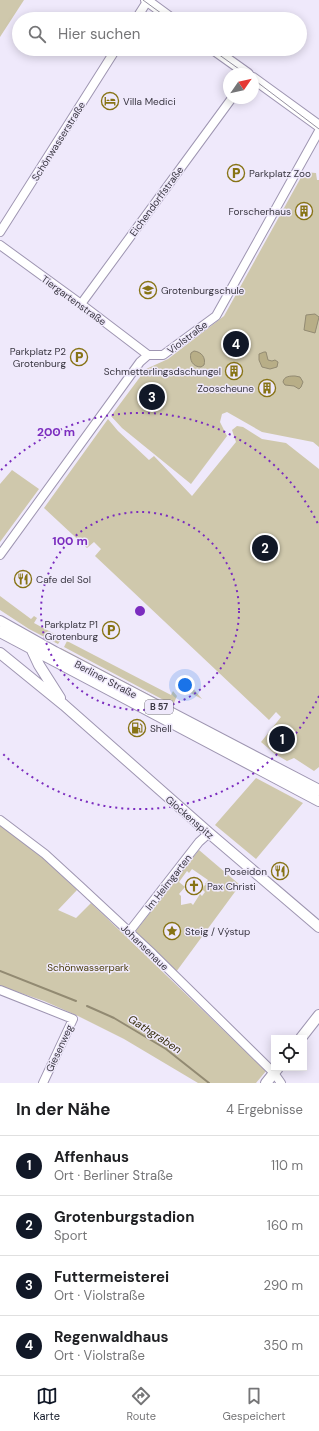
<!DOCTYPE html>
<html lang="de">
<head>
<meta charset="utf-8">
<style>
	body { margin:0; font-family:"DM Sans",sans-serif; background:#f6f6f6; color:#202124 }
	.controls { position:absolute; right:12px; bottom:12px; display:grid; overflow:hidden; border-radius:0px; box-shadow:0 2px 10px #0003 }
	.controls button { width:36px; height:36px; display:grid; place-items:center; padding:0; border:0; border-bottom:1px solid #e0e0e0; background:#fff; color:#202124; font:20px sans-serif }
	.compass { position:absolute; left:223px; top:68px; width:36px; height:36px; border-radius:50%; background:#fff; box-shadow:0 2px 10px #0003; rotate:56deg }
	.you { position:absolute; left:185px; top:685px; width:14px; height:14px; margin:-10px; border:3px solid #fff; border-radius:50%; background:#1a73e8; box-shadow:0 0 0 6px #1a73e833 }
	.badge { display:grid; place-items:center; width:26px; height:26px; border-radius:50%; background:#111827; color:#fff; font-size:13px; font-weight:700 }
	.pin { position:absolute; translate:-50% -50%; border:2px solid #fff; box-shadow:0 1px 4px #0006 }
	.list { margin:0; padding:0; list-style:none }
	h2 { display:flex; justify-content:space-between; align-items:center; height:52px; margin:0; padding:0 16px; font-size:17px }
	h2 small { font-size:13px; font-weight:400; color:#757577 }
	.list li { display:grid; grid-template-columns:26px 1fr auto; gap:12px; align-items:center; box-sizing:border-box; height:60px; padding:0 16px; border-top:1px solid #e0e0e0 }
	.list b { display:block; font-size:15px; white-space:nowrap }
	.list p { margin:0; font-size:13px; white-space:nowrap; color:#757577 }
	.list em { font-size:13px; font-style:normal; color:#757577 }
	.icon { flex:none; width:22px; height:22px; fill:none; stroke:currentColor; stroke-width:2; stroke-linecap:round; stroke-linejoin:round }
	.map { position:relative; flex:none; width:319px; height:1083px; overflow:hidden }
	.search { position:absolute; background:#fff; box-shadow:0 2px 10px #0003; left:12px; right:12px; top:12px; height:44px; display:flex; align-items:center; gap:10px; box-sizing:border-box; padding:0 14px; border-radius:22px; color:#757577; font-size:15px }
	.sheet { height:292px; background:#fff }
	nav { display:flex; justify-content:space-around; align-items:center; box-sizing:border-box; height:56px; border-top:1px solid #e0e0e0; background:#fff; font-size:11px; color:#757577 }
	nav a { display:grid; justify-items:center; gap:2px }
	nav .on { color:#111827 }
	.map>svg:first-child { display:block }
	.green { fill:#cfc8ac; fill-rule:evenodd }
	.water { fill:#b8ae87; stroke:#928a72 }
	.lines { fill:none; stroke-linecap:round; stroke-linejoin:round }
	.stream { stroke:#928a72; stroke-width:2 }
	.minor-casing { stroke:#9e95b1; stroke-width:10 }
	.major-casing { stroke:#9e95b1; stroke-width:12 }
	.minor { stroke:#fff; stroke-width:8 }
	.major { stroke:#fff; stroke-width:10 }
	.tram { stroke:#9692a0; stroke-width:1 }
	.ring { fill:none; stroke:#7b2cbf; stroke-width:2; stroke-dasharray:2 4 }
	.labels { text-anchor:middle; stroke-width:3; stroke-linejoin:round; paint-order:stroke }
	.shield { fill:#efe9fb; stroke:#706c7a; stroke-width:1 }
	.shield-label { font-size:9px; font-weight:bold; fill:#3a3742 }
	.poi-label { font-size:10px; fill:#3a3742; stroke:#efe9fb; text-anchor:start }
	.street-label { font-size:10px; fill:#3a3742; stroke:#efe9fb }
	.park-label { font-size:10px; fill:#483c08; stroke:#efe9fb }
	.water-label { font-size:11px; font-style:italic; fill:#38300e; stroke:#efe9fb }
	.centre { fill:#7b2cbf; stroke:#efe9fb; stroke-width:2 }
	.ring-label { font-size:12px; text-anchor:middle; font-weight:bold; fill:#7b2cbf; stroke:#efe9fb; stroke-width:3; stroke-linejoin:round; paint-order:stroke }
</style>
</head>
<body>
<div class="map">
<svg width="319" height="1083" viewBox="0 0 319 1083">
	<rect width="100%" height="100%" fill="#efe9fb"/>
	<!-- green -->
	<path class="green" d="M 0,0 L 24,0 L 0,37 Z
		M 304,172 L 316,173 L 317,180 L 319,180 L 319,447 L 313,442 L 262,432 L 227,412 L 222,414 L 220,422 L 227,436 L 191,484 L 122,428 L 111,416 L 146,369 L 168,359 L 224,316 Z
		M 108,419 L 118,431 L 149,460 L 154,456 L 192,496 L 236,442 L 232,430 L 237,426 L 243,427 L 262,439 L 286,443 L 319,469 L 319,767 L 314,771 L 294,758 L 287,761 L 275,754 L 261,742 L 281,717 L 276,712 L 269,720 L 95,556 L 101,549 L 94,542 L 87,548 L 44,508 Z
		M 12,470 L 39,489 L 0,542 L 0,484 Z
		M 0,596 L 31,619 L 34,616 L 37,618 L 34,623 L 62,638 L 58,644 L 29,629 L 0,610 Z
		M 67,641 L 171,695 L 173,691 L 177,696 L 173,705 L 64,647 Z
		M 61,648 L 171,706 L 169,707 L 59,649 Z
		M 177,681 L 187,690 L 192,687 L 202,699 L 175,685 Z
		M 256,778 L 303,803 L 256,859 L 215,825 Z
		M 0,825 L 41,856 L 77,890 L 58,910 L 76,918 L 91,903 L 266,1071 L 256,1083 L 198,1083 L 124,1039 L 78,1016 L 44,1001 L 0,986 Z
		M 199,850 L 240,885 L 176,972 L 135,932 ZM 192,869 L 208,880 L 205,884 L 206,885 L 205,885 L 202,889 L 205,892 L 202,896 L 200,894 L 193,905 L 191,903 L 181,905 L 181,896 L 179,894 L 185,887 L 179,882 L 187,871 L 189,873 Z"/>
	<!-- water -->
	<path class="water" d="M 315,314 L 319,317 L 315,333 L 304,330 L 306,315 Z
		M 194,351 C 202,352 206,358 204,365 L 201,367 C 193,367 189,360 191,353 Z
		M 264,352 L 266,352 L 268,360 L 272,361 L 275,360 L 278,362 L 277,367 L 270,369 L 262,367 L 259,360 L 259,354 Z
		M 295,376 L 300,377 L 303,382 L 301,387 L 299,389 L 294,386 L 285,385 L 283,382 C 284,376 290,376 295,376 Z"/>
	<g class="lines">
		<!-- stream -->
		<path class="stream" d="M 0,971 L 76,1001
			M 87,1006 L 114,1018 L 166,1049 L 209,1083"/>
		<!-- minor casing -->
		<g class="minor-casing">
			<path id="minor" d="M 136,19 L 148,0
				M 0,232 L 116,49
				M 0,245 L 81,304 L 148,355
				M 81,304 L 232,98
				M 0,555 L 140,362 L 148,355 L 163,355 L 216,316 L 319,131
				M 0,820 L 45,854 L 81,887 L 153,954 L 274,1073 L 281,1083
				M 129,932 L 199,842 L 209,833
				M 0,990 L 73,1019 L 43,1083"/>
		</g>
		<!-- major casing -->
		<g class="major-casing">
			<path id="major" d="M 146,0 L 172,19
				M 213,49 L 248,74
				M 253,78 L 319,126
				M 0,621 L 55,652 L 319,790
				M 0,632 L 319,801
				M 31,648 L 39,665 L 60,698
				M 0,653 L 64,705 L 209,833 L 319,927
				M 301,1038 L 319,1015
				M 266,1083 L 278,1068"/>
		</g>
		<!-- minor -->
		<use href="#minor" class="minor"/>
		<!-- major -->
		<use href="#major" class="major"/>
		<!-- tram -->
		<path class="tram" d="M 143,0 L 169,19
			M 211,49 L 246,74
			M 253,79 L 319,129"/>
	</g>
	<!-- distance rings -->
	<g class="ring">
		<circle cx="140" cy="611" r="99"/>
		<path d="M319 696A198 198 0 0 1 1 752M1 470A198 198 0 0 1 319 526"/>
	</g>
	<!-- icons -->
	<defs>
		<g id="hotel-ring" transform="scale(0.9)"><circle r="9.5" fill="#efe9fb" stroke="#877315" stroke-width="1.5"/><path d="M-6-4.5h1.5V1H6V5H4.5V3h-9V5H-6ZM-4 0a1.8 1.8 0 1 1 3.6 0ZM.5 0V-2.5h3Q6-2.5 6 0Z" fill="#877315"/></g>
		<g id="parking-ring" transform="scale(0.9)"><circle r="9.5" fill="#efe9fb" stroke="#877315" stroke-width="1.5"/><path d="M-3.5-5.5H1a3.5 3.5 0 0 1 0 7H-1V5.5H-3.5ZM-1-3.4V-.6H.8a1.4 1.4 0 0 0 0-2.8Z" fill="#877315"/></g>
		<g id="building-ring" transform="scale(0.9)"><circle r="9.5" fill="#efe9fb" stroke="#877315" stroke-width="1.5"/><path d="M-4-6H4V6H1V3H-1V6H-4ZM-2.5-4.3h1.7v1.8h-1.7ZM.8-4.3h1.7v1.8H.8ZM-2.5-1h1.7V.8h-1.7ZM.8-1h1.7V.8H.8Z" fill="#877315"/></g>
		<g id="school-ring" transform="scale(0.9)"><circle r="9.5" fill="#efe9fb" stroke="#877315" stroke-width="1.5"/><path d="M0-5L7-2L0 1L-7-2ZM-4 1L0 2.5L4 1V4Q0 6-4 4Z" fill="#877315"/></g>
		<g id="restaurant-ring" transform="scale(0.9)"><circle r="9.5" fill="#efe9fb" stroke="#877315" stroke-width="1.5"/><path d="M-5-6h1v4h1v-4h1v4h1v-4h1v5L-1.5 .5V6h-2V.5L-5-1ZM5-6V6H3V1.5H1.5Q1.5-4 5-6Z" fill="#877315"/></g>
		<g id="fuel-ring" transform="scale(0.9)"><circle r="9.5" fill="#efe9fb" stroke="#877315" stroke-width="1.5"/><path d="M-5.5-6h7V0h2V4h1.3V-2.5L3-4.5l.8-.8L6-3V5H2.5V1h-1V6h-7ZM-4.2-4.7v3.2H.2V-4.7Z" fill="#877315"/></g>
		<g id="church-ring" transform="scale(0.9)"><circle r="9.5" fill="#efe9fb" stroke="#877315" stroke-width="1.5"/><path d="M-1.2-6h2.4v3.5h3.3v2.4h-3.3V6h-2.4V-.1h-3.3v-2.4h3.3Z" fill="#877315"/></g>
		<g id="sight-ring" transform="scale(0.9)"><circle r="9.5" fill="#efe9fb" stroke="#877315" stroke-width="1.5"/><path d="M0-6L1.8-2.2L6-1.7L2.9 1.2L3.7 5.4L0 3.3L-3.7 5.4L-2.9 1.2L-6-1.7L-1.8-2.2Z" fill="#877315"/></g>
	</defs>
	<g fill-rule="evenodd">
		<use href="#hotel-ring" x="110" y="101"/>
		<use href="#parking-ring" x="236" y="173"/>
		<use href="#building-ring" x="304" y="211"/>
		<use href="#school-ring" x="148" y="290"/>
		<use href="#parking-ring" x="79" y="357"/>
		<use href="#building-ring" x="234" y="371"/>
		<use href="#building-ring" x="267" y="388"/>
		<use href="#restaurant-ring" x="23" y="579"/>
		<use href="#parking-ring" x="111" y="630"/>
		<use href="#fuel-ring" x="137" y="728"/>
		<use href="#restaurant-ring" x="280" y="871"/>
		<use href="#church-ring" x="194" y="886"/>
		<use href="#sight-ring" x="172" y="931"/>
	</g>
	<g class="labels">
		<!-- shield labels -->
		<rect class="shield" x="145" y="700" width="28" height="14" rx="3"/>
		<g class="shield-label">
			<text x="159" y="710">B 57</text>
		</g>
		<!-- poi labels -->
		<g class="poi-label">
			<text x="123" y="105">Villa Medici</text>
			<text x="249" y="177">Parkplatz Zoo</text>
			<text x="291" y="215" text-anchor="end">Forscherhaus</text>
			<text x="161" y="294">Grotenburgschule</text>
			<text x="66" y="355" text-anchor="end">Parkplatz P2<tspan x="66" dy="12">Grotenburg</tspan></text>
			<text x="221" y="375" text-anchor="end">Schmetterlingsdschungel</text>
			<text x="254" y="392" text-anchor="end">Zooscheune</text>
			<text x="36" y="583">Cafe del Sol</text>
			<text x="98" y="628" text-anchor="end">Parkplatz P1<tspan x="98" dy="12">Grotenburg</tspan></text>
			<text x="150" y="732">Shell</text>
			<text x="267" y="875" text-anchor="end">Poseidon</text>
			<text x="207" y="890">Pax Christi</text>
			<text x="185" y="935">Steig / Výstup</text>
		</g>
		<!-- street labels -->
		<g class="street-label">
			<text transform="translate(58 141) rotate(-58)" y="4">Schönwasserstraße</text>
			<text transform="translate(156 201) rotate(-54)" y="4">Eichendorffstraße</text>
			<text transform="translate(74 300) rotate(36)" y="4">Tiergartenstraße</text>
			<text transform="translate(187 337) rotate(-37)" y="4">Violstraße</text>
			<text transform="translate(106 679) rotate(28)" y="4">Berliner Straße</text>
			<text transform="translate(190 817) rotate(41)" y="4">Glockenspitz</text>
			<text transform="translate(168 882) rotate(-52)" y="4">Im Heimgarten</text>
			<text transform="translate(145 947) rotate(44)" y="4">Johansenaue</text>
			<text transform="translate(59 1048) rotate(-65)" y="4">Giesenweg</text>
		</g>
		<!-- park labels -->
		<g class="park-label">
			<text x="88" y="971">Schönwasserpark</text>
		</g>
		<!-- water labels -->
		<g class="water-label">
			<text transform="translate(155 1034) rotate(33)" y="4">Gathgraben</text>
		</g>
	</g>
	<circle cx="140" cy="611" r="6" class="centre"/>
	<g class="ring-label">
		<text x="56" y="436">200 m</text>
		<text x="70" y="545">100 m</text>
	</g>
</svg>
<div class="controls">
<button><svg class="icon" aria-label="locate" viewBox="0 0 24 24"><circle cx="12" cy="12" r="6"/><path d="M12 2v4M12 18v4M2 12h4M18 12h4"/></svg></button>
</div>
<svg class="compass" viewBox="-18 -18 36 36"><path d="M0-13l5 13h-10z" fill="#e53935"/><path d="M0 13l5-13h-10z" fill="#757577"/></svg>
<div class="you"></div>
<div class="pin badge" style="left:282px;top:739px">1</div>
<div class="pin badge" style="left:265px;top:548px">2</div>
<div class="pin badge" style="left:152px;top:397px">3</div>
<div class="pin badge" style="left:236px;top:344px">4</div>
<div class="search"><svg class="icon" aria-label="search" viewBox="0 0 24 24"><circle cx="10" cy="10" r="6"/><path d="M15 15l6 6"/></svg>Hier suchen</div>
</div>
<section class="sheet">
<h2>In der Nähe<small>4 Ergebnisse</small></h2>
<ul class="list">
<li><span class="badge">1</span><div><b>Affenhaus</b><p>Ort · Berliner Straße</p></div><em>110 m</em></li>
<li><span class="badge">2</span><div><b>Grotenburgstadion</b><p>Sport</p></div><em>160 m</em></li>
<li><span class="badge">3</span><div><b>Futtermeisterei</b><p>Ort · Violstraße</p></div><em>290 m</em></li>
<li><span class="badge">4</span><div><b>Regenwaldhaus</b><p>Ort · Violstraße</p></div><em>350 m</em></li>
</ul>
</section>
<nav>
<a class="on"><svg class="icon" aria-label="map" viewBox="0 0 24 24"><path d="M3 6l6-2 6 2 6-2v14l-6 2-6-2-6 2zM9 4v14M15 6v14"/></svg>Karte</a>
<a><svg class="icon" aria-label="directions" viewBox="0 0 24 24"><path d="M12 3l9 9-9 9-9-9zM9 14v-3h6M13 9l2 2-2 2"/></svg>Route</a>
<a><svg class="icon" aria-label="saved" viewBox="0 0 24 24"><path d="M7 4h10v16l-5-4-5 4z"/></svg>Gespeichert</a>
</nav>
</body>
</html>
